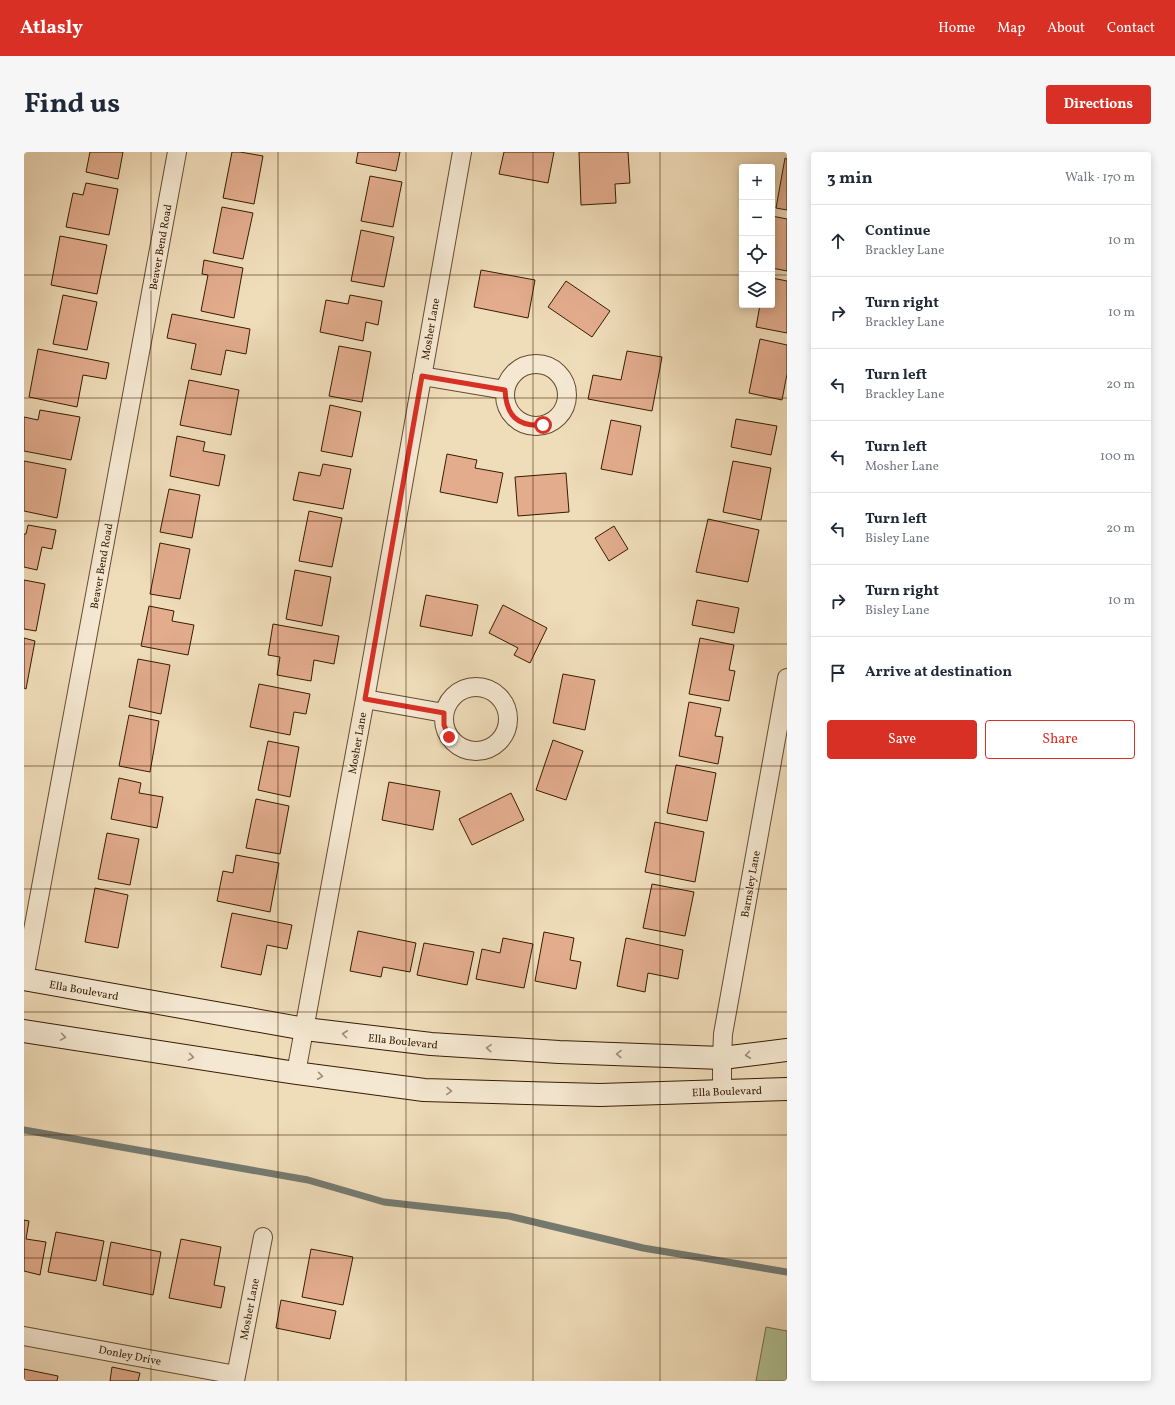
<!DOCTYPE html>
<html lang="en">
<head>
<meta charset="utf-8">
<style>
	body { margin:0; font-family:Vollkorn,serif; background:#f6f6f7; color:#1f2937 }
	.controls { position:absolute; right:12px; top:12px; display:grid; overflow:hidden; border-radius:4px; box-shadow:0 2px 10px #0003 }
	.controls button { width:36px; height:36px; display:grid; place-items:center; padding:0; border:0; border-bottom:1px solid #e0e1e3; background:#fff; color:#1f2937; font:20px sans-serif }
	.stop { position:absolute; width:12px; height:12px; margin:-9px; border:3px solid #d93025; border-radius:50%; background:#fff }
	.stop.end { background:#d93025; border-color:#fff; box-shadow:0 1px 4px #0008 }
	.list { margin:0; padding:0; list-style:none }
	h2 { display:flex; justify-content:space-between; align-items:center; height:52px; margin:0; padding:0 16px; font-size:17px }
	h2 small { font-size:13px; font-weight:400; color:#747a83 }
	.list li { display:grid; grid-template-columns:26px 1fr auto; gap:12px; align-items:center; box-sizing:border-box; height:72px; padding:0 16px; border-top:1px solid #e0e1e3 }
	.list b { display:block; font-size:15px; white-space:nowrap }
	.list p { margin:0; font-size:13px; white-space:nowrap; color:#747a83 }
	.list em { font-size:13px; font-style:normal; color:#747a83 }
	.actions { display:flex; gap:8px; padding:12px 16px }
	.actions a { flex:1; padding:9px 0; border:1px solid #d93025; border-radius:4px; text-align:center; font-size:14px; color:#d93025 }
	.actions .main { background:#d93025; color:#fff }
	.icon { flex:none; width:22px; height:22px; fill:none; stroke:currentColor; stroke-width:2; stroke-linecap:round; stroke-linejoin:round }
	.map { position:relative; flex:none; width:763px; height:1229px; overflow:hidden; border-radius:4px }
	header { display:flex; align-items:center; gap:24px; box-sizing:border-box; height:56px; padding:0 20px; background:#d93025; color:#fff }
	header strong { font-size:19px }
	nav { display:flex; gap:22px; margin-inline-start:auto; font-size:14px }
	.intro { display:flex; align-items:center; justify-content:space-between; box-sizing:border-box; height:96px; padding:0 24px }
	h1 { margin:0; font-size:28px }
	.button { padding:10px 18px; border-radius:4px; background:#d93025; color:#fff; font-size:14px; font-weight:700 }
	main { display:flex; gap:24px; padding:0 24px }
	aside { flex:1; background:#fff; border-radius:4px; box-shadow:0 2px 10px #0003 }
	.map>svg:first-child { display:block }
	.green { fill:#b2c294; stroke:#746f4a }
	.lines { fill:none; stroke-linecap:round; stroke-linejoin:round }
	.stream { stroke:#757a70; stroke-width:7 }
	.building { fill:#e2ac8d; stroke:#371c00 }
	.minor-casing { stroke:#654c2e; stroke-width:20 }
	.secondary-casing { stroke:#371c00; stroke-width:24 }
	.minor { stroke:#f5e8d2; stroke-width:18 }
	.secondary { stroke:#f5e8d2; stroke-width:22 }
	.oneway { stroke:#a08c74 }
	.route { stroke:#d93025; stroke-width:5 }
	.grid { fill:none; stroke:#371c00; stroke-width:1; stroke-opacity:0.55 }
	.labels { text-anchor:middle; stroke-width:4; stroke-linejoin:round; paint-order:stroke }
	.street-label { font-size:11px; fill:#371c00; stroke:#f5e8d2 }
</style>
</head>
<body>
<header>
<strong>Atlasly</strong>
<nav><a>Home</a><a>Map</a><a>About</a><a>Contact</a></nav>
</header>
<div class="intro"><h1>Find us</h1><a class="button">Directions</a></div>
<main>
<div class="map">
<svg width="763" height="1229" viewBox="0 0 763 1229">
	<rect width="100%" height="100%" fill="#efdcb9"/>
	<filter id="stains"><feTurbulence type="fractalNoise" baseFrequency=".005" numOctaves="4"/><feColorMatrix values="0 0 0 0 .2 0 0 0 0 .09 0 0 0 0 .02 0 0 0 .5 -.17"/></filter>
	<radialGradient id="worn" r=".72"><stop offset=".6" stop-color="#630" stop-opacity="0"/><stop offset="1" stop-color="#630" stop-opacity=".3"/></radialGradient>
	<!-- green -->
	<path class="green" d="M 742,1175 L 763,1179 L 763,1229 L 732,1229 Z"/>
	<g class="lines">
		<!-- stream -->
		<path class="stream" d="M 0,978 L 284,1028 L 360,1050 L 485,1064 L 619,1096 L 763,1120"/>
	</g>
	<!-- building -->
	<path class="building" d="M 66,0 L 99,0 L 94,27 L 62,20 Z
		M 208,0 L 216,0 L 239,4 L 230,52 L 199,46 Z
		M 334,0 L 376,0 L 372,19 L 332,11 Z
		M 480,0 L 530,0 L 524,31 L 475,22 Z
		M 555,0 L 604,0 L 606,31 L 591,32 L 592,51 L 557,53 Z
		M 761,6 L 763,7 L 763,58 L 752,56 Z
		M 346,24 L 378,30 L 369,75 L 337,69 Z
		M 62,31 L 94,37 L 85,83 L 42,75 L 49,41 L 59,43 Z
		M 198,55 L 229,61 L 219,107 L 189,101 Z
		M 748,64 L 763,67 L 763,119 L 748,116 Z
		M 337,78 L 370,85 L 360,135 L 327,129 Z
		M 36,84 L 83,93 L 73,142 L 27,133 Z
		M 180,108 L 219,116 L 210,166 L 177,159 L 184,123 L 178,122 Z
		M 457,118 L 511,128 L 504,166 L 450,155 Z
		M 748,126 L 763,129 L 763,181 L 732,175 L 736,153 L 748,153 Z
		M 542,129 L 586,159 L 568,185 L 524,155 Z
		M 39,143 L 73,150 L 63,198 L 29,192 Z
		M 326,143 L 358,149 L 354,173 L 342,170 L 339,189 L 296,180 L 302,148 L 324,152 Z
		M 148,162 L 226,177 L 222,202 L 202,198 L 197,223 L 167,217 L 172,192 L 143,186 Z
		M 736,187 L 763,193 L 763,222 L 758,248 L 725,241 Z
		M 315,194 L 347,200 L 338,250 L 305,244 Z
		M 14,197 L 85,211 L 82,227 L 59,223 L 53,255 L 5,245 Z
		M 603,199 L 638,205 L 628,259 L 564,247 L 569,223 L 597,228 Z
		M 165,228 L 215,238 L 207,283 L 156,273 Z
		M 306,253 L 337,260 L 328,305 L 297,299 Z
		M 16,258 L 56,265 L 47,308 L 0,299 L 0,265 L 14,268 Z
		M 712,267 L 753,274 L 747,303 L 707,295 Z
		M 587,268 L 617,274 L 608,323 L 577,317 Z
		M 153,284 L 181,290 L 179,299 L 201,303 L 195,334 L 146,324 Z
		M 423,302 L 453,308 L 451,316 L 479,321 L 473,351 L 416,340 Z
		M 0,309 L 42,317 L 33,366 L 0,359 Z
		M 709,309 L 747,316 L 737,368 L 699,360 Z
		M 299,312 L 327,317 L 319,357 L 269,348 L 275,320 L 296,324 Z
		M 542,321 L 545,360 L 494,364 L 491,325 Z
		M 145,337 L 176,343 L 168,386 L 136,380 Z
		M 285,359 L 318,366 L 308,415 L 275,409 Z
		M 684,367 L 735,378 L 724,430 L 672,420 Z
		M 4,373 L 32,378 L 28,397 L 18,395 L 13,418 L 0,415 L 0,382 L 2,382 Z
		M 590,374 L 604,397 L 585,409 L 571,386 Z
		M 136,391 L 166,397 L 156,447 L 126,442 Z
		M 271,418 L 307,425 L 298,474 L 262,467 Z
		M 0,428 L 21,432 L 12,479 L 0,477 Z
		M 402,443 L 454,453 L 448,484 L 396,474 Z
		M 673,448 L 715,456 L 710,481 L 668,473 Z
		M 479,453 L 523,476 L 506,511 L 490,503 L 494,496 L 465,481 Z
		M 125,454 L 150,459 L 148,469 L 170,473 L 164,503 L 117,494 Z
		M 249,472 L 315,484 L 310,512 L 290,508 L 287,529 L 253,523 L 256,505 L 244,503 Z
		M 0,486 L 11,489 L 2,537 L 0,536 Z
		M 676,486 L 710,493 L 705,518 L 711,519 L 705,549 L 665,542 Z
		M 114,507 L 146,513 L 137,562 L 105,555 Z
		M 539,522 L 571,528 L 561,578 L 529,571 Z
		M 235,532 L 286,542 L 282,562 L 270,560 L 266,583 L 226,575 Z
		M 665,550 L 697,556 L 691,584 L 699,585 L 694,612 L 655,604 Z
		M 105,563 L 135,569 L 126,620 L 95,614 Z
		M 529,588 L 559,599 L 542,648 L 512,638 Z
		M 244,589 L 275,595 L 266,645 L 234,638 Z
		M 652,613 L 692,621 L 683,669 L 643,661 Z
		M 95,626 L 117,631 L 115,641 L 139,645 L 133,676 L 87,667 Z
		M 365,630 L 416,639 L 409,678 L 358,668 Z
		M 487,641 L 500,668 L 448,693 L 435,667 Z
		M 232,647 L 265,654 L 256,702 L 222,696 Z
		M 631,670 L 680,680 L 671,730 L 621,720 Z
		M 83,681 L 115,687 L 106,733 L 74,727 Z
		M 212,703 L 255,711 L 246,760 L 193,749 L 199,719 L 209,721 Z
		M 628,732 L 670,740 L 661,784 L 619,776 Z
		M 71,736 L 104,743 L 94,796 L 61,790 Z
		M 208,761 L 268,773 L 263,797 L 243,793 L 237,823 L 197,815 Z
		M 334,779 L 392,791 L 386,820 L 359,815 L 357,825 L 326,819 Z
		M 520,780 L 550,786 L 546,808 L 557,810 L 552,837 L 511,829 Z
		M 479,786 L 509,792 L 500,836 L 452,827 L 458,797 L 476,801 Z
		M 602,786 L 659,798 L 654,827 L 624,821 L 621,840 L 593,834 Z
		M 400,791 L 450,800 L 443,833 L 393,823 Z
		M 0,1068 L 5,1069 L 2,1087 L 22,1090 L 16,1123 L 0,1119 Z
		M 32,1080 L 80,1089 L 72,1129 L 24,1120 Z
		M 157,1087 L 197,1095 L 190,1133 L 201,1135 L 197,1156 L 145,1146 Z
		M 87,1090 L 137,1100 L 129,1143 L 79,1133 Z
		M 287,1097 L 329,1105 L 319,1153 L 278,1145 Z
		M 257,1148 L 312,1159 L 306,1187 L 252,1176 Z
		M 88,1215 L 116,1221 L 114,1229 L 86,1229 Z
		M 0,1217 L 34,1224 L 33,1229 L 0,1229 Z"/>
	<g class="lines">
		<!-- minor casing -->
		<g class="minor-casing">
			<path id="minor" d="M481 243a31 31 0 1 1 62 0a31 31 0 1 1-62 0Z
				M 398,224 L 481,238
				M420 567a32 32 0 1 1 64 0a32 32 0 1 1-64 0Z
				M 341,547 L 420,561
				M 0,827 L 153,0
				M 272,921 L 341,547 L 438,0
				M 698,939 L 698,906 L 699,882 L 763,526
				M 0,1184 L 212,1223
				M 211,1229 L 239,1085"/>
		</g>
		<!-- secondary casing -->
		<g class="secondary-casing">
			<path id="secondary" d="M 0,827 L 281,877 L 407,892 L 535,900 L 698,906 L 763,898
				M 0,879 L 272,921 L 400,938 L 576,943 L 763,937"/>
		</g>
		<!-- minor -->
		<use href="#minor" class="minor"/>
		<!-- secondary -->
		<use href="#secondary" class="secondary"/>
	</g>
	<!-- one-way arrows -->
	<defs><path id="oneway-chevron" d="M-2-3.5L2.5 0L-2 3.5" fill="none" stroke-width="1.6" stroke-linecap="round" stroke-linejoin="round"/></defs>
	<g class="oneway">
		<use href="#oneway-chevron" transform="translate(321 882) rotate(-173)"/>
		<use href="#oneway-chevron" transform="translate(39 885) rotate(9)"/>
		<use href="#oneway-chevron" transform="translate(465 896) rotate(-176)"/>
		<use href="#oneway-chevron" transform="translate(595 902) rotate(-178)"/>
		<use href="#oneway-chevron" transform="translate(724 903) rotate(173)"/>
		<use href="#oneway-chevron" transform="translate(167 905) rotate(9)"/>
		<use href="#oneway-chevron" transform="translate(296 924) rotate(8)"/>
		<use href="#oneway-chevron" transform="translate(425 939) rotate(2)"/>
	</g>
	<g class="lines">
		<!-- route -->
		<path class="route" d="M 425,585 L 420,573 L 420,561 L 341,547 L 398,224 L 481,238 C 482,263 493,275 519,273"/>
	</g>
	<!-- grid -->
	<path class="grid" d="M 127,0 L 127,1229M 254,0 L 254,1229M 382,0 L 382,1229M 509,0 L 509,1229M 636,0 L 636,1229M 0,123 L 718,123M 748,123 L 763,123M 0,246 L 763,246M 0,369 L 763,369M 0,492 L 763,492M 0,614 L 763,614M 0,737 L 763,737M 0,860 L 763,860M 0,983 L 763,983M 0,1106 L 763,1106"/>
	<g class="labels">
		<!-- street labels -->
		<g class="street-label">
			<text transform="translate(136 95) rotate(-80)" y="4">Beaver Bend Road</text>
			<text transform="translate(406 177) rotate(-80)" y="4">Mosher Lane</text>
			<text transform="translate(77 414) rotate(-80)" y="4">Beaver Bend Road</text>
			<text transform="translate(333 591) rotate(-80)" y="4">Mosher Lane</text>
			<text transform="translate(726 732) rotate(-80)" y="4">Barnsley Lane</text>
			<text transform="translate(60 838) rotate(10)" y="4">Ella Boulevard</text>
			<text transform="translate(379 889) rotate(6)" y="4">Ella Boulevard</text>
			<text transform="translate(703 939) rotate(-2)" y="4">Ella Boulevard</text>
			<text transform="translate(225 1157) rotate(-79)" y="4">Mosher Lane</text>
			<text transform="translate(106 1203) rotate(11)" y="4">Donley Drive</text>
		</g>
	</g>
	<rect width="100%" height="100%" filter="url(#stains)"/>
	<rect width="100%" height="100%" fill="url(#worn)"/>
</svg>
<div class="controls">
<button>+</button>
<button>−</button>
<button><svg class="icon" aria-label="locate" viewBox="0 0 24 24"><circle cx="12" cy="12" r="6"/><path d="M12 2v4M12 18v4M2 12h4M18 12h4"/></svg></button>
<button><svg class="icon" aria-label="layers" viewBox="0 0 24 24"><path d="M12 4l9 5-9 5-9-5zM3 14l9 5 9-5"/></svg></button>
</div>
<div class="stop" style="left:519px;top:273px"></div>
<div class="stop end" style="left:425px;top:585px"></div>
</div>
<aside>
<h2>3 min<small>Walk · 170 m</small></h2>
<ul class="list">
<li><svg class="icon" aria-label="ahead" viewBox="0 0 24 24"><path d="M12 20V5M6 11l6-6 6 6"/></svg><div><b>Continue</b><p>Brackley Lane</p></div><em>10 m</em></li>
<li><svg class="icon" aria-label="right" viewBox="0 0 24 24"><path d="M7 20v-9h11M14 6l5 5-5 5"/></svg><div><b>Turn right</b><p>Brackley Lane</p></div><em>10 m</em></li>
<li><svg class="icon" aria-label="left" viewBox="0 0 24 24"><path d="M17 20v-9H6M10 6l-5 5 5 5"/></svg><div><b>Turn left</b><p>Brackley Lane</p></div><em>20 m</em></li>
<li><svg class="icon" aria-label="left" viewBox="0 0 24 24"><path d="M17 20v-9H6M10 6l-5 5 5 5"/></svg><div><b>Turn left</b><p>Mosher Lane</p></div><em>100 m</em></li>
<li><svg class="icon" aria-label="left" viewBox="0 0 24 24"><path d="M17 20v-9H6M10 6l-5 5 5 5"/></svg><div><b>Turn left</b><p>Bisley Lane</p></div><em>20 m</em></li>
<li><svg class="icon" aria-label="right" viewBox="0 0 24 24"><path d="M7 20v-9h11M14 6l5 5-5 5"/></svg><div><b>Turn right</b><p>Bisley Lane</p></div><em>10 m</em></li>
<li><svg class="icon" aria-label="arrive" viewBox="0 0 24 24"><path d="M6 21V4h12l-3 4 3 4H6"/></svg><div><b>Arrive at destination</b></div></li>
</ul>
<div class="actions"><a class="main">Save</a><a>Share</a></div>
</aside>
</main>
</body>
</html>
